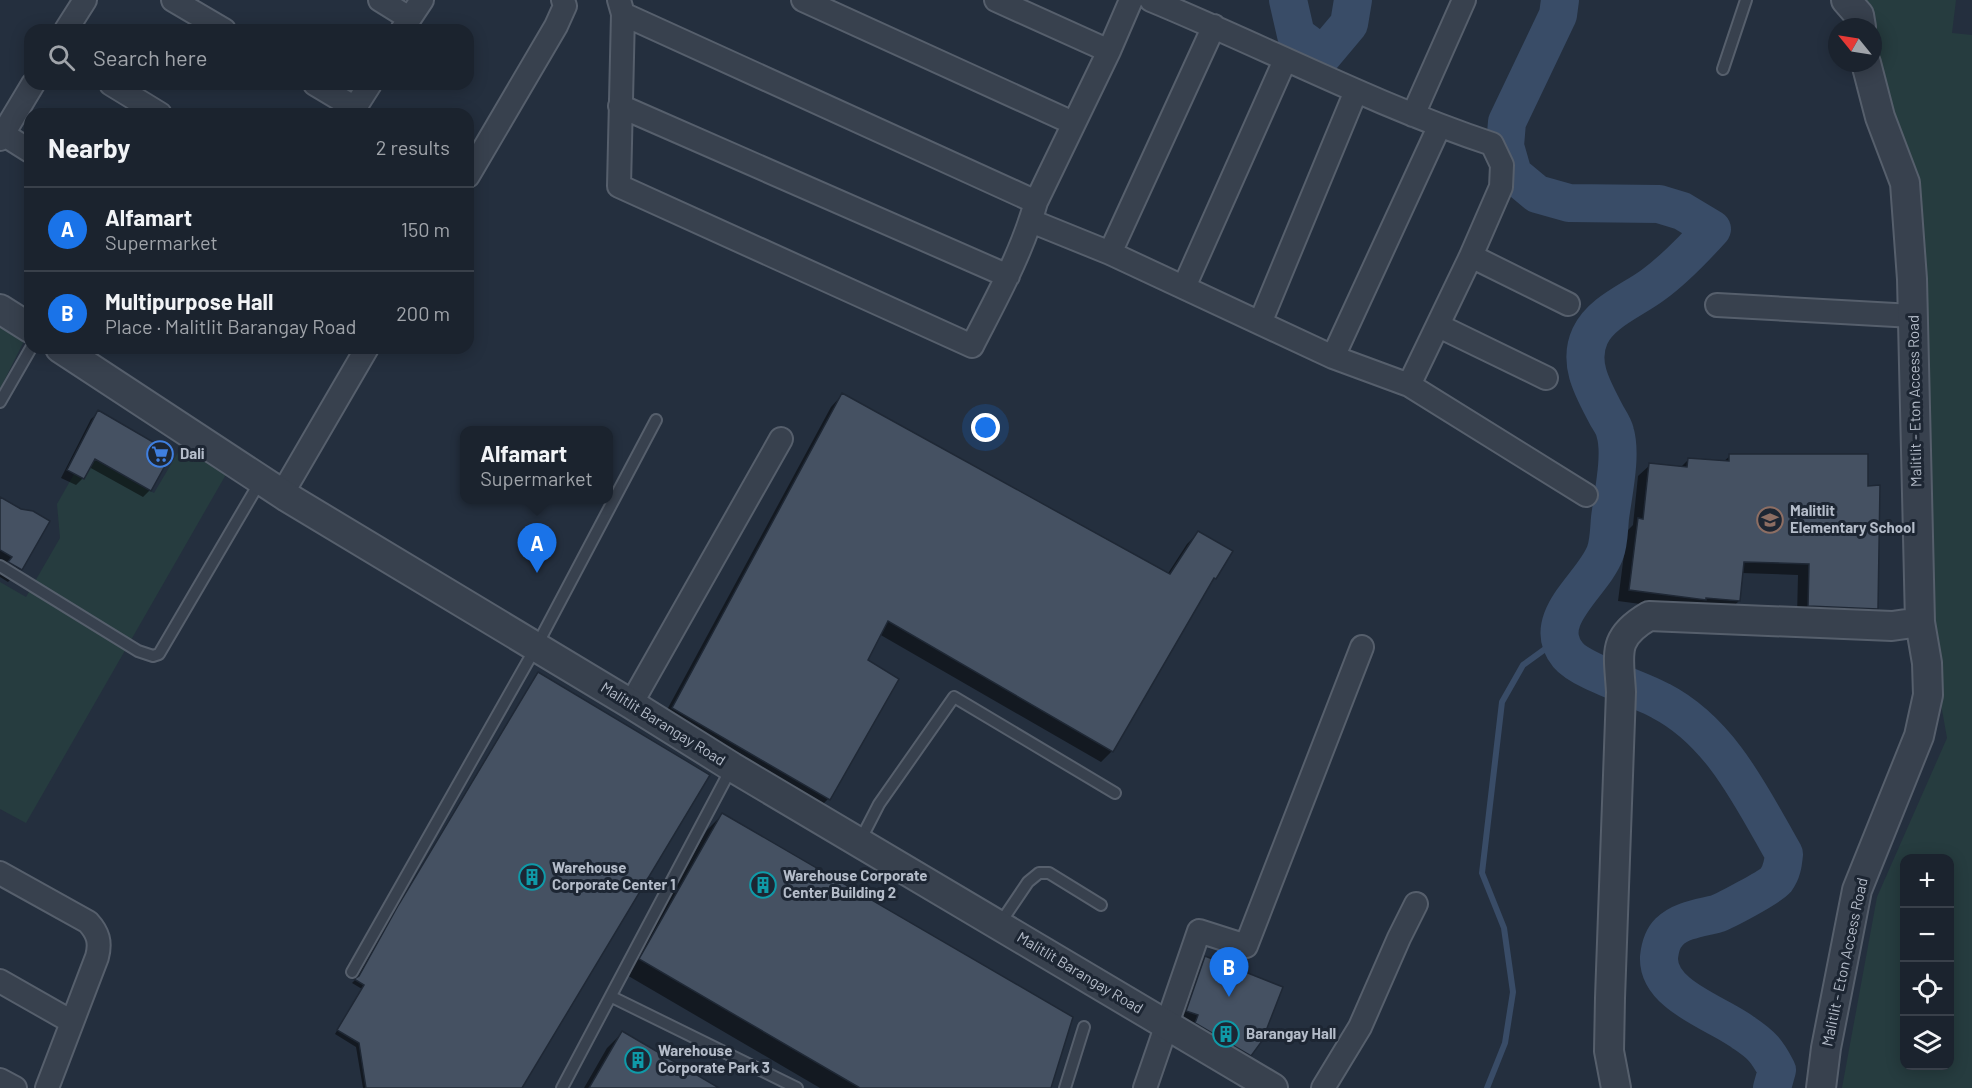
<!DOCTYPE html>
<html lang="en">
<head>
<meta charset="utf-8">
<style>
	body { margin:0; font-family:Barlow,sans-serif; background:#242b36; color:#f1f3f6 }
	.controls { position:absolute; right:18px; bottom:18px; display:grid; overflow:hidden; border-radius:12px; box-shadow:0 3px 15px #0003 }
	.controls button { width:54px; height:54px; display:grid; place-items:center; padding:0; border:0; border-bottom:2px solid #39404a; background:#1b232e; color:#f1f3f6; font:30px sans-serif }
	.compass { position:absolute; left:1828px; top:18px; width:54px; height:54px; border-radius:50%; background:#1b232e; box-shadow:0 3px 15px #0003; rotate:300deg }
	.you { position:absolute; left:986px; top:428px; width:21px; height:21px; margin:-15px; border:4px solid #fff; border-radius:50%; background:#1a73e8; box-shadow:0 0 0 9px #1a73e833 }
	.badge { display:grid; place-items:center; width:39px; height:39px; border-radius:50%; background:#1a73e8; color:#fff; font-size:20px; font-weight:700 }
	.pin { position:absolute; translate:-50% -50px; filter:drop-shadow(0 2px 3px #0008) }
	.pin::after { content:''; position:absolute; top:32px; width:21px; height:18px; background:inherit; clip-path:polygon(0 0,100% 0,50% 100%) }
	.popup { position:absolute; left:460px; top:426px; width:153px; height:78px; box-sizing:border-box; display:grid; place-content:center; border-radius:12px; background:#1b232e; filter:drop-shadow(0 2px 4px #0005); font-size:20px; white-space:nowrap; color:#a0a4aa }
	.popup b { font-size:22px; color:#f1f3f6 }
	.popup::after { content:''; position:absolute; left:50%; top:100%; margin-left:-12px; border:12px solid transparent; border-top-color:#1b232e }
	.list { margin:0; padding:0; list-style:none }
	h2 { display:flex; justify-content:space-between; align-items:center; height:78px; margin:0; padding:0 24px; font-size:26px }
	h2 small { font-size:20px; font-weight:400; color:#a0a4aa }
	.list li { display:grid; grid-template-columns:39px 1fr auto; gap:18px; align-items:center; box-sizing:border-box; height:84px; padding:0 24px; border-top:2px solid #39404a }
	.list b { display:block; font-size:22px; white-space:nowrap }
	.list p { margin:0; font-size:20px; white-space:nowrap; color:#a0a4aa }
	.list em { font-size:20px; font-style:normal; color:#a0a4aa }
	.icon { flex:none; width:33px; height:33px; fill:none; stroke:currentColor; stroke-width:2; stroke-linecap:round; stroke-linejoin:round }
	.map { position:relative; flex:none; width:1972px; height:1088px; overflow:hidden }
	.search { position:absolute; background:#1b232e; box-shadow:0 3px 15px #0003; left:24px; top:24px; width:450px; height:66px; display:flex; align-items:center; gap:15px; box-sizing:border-box; padding:0 21px; border-radius:18px; color:#a0a4aa; font-size:22px }
	.panel { position:absolute; background:#1b232e; box-shadow:0 3px 15px #0003; left:24px; top:108px; width:450px; height:246px; border-radius:18px }
	.map>svg:first-child { display:block }
	.green { fill:#263c3f; fill-rule:evenodd }
	.shadow { fill:#0007 }
	.lines { fill:none; stroke-linecap:round; stroke-linejoin:round }
	.stream { stroke:#394c67; stroke-width:6 }
	.river { stroke:#394c67; stroke-width:38 }
	.building { fill:#455162; stroke:#1f2835; stroke-width:1.5 }
	.service-casing { stroke:#565f6c; stroke-width:14 }
	.minor-casing { stroke:#565f6c; stroke-width:26 }
	.tertiary-casing { stroke:#565f6c; stroke-width:32 }
	.service { stroke:#38414e; stroke-width:10 }
	.minor { stroke:#38414e; stroke-width:22 }
	.tertiary { stroke:#38414e; stroke-width:28 }
	.labels { text-anchor:middle; stroke-width:6; stroke-linejoin:round; paint-order:stroke }
	.street-label { font-size:15px; fill:#b4bcc9; stroke:#1d2633 }
	.poi-label { font-size:15px; font-weight:bold; fill:#b4bcc9; stroke:#1d2633; text-anchor:start }
</style>
</head>
<body>
<div class="map">
<svg width="1972" height="1088" viewBox="0 0 1972 1088">
	<rect width="100%" height="100%" fill="#242f3e"/>
	<!-- green -->
	<path class="green" d="M 1861,0 L 1956,0 L 1952,33 L 1972,35 L 1972,1088 L 1842,1088 L 1877,897 L 1947,738 L 1939,693 L 1930,661 L 1918,279 L 1883,116 L 1873,27 ZM 1904,858 L 1950,858 L 1950,1066 L 1904,1066 Z
		M 0,313 L 25,339 L 0,389 Z
		M 189,434 L 232,464 L 26,823 L 0,809 L 0,582 L 26,597 L 60,538 L 57,504 L 86,453 L 154,493 Z"/>
	<!-- shadow -->
	<path class="shadow" d="M 842,395 L 1167,575 L 1187,544 L 1198,533 L 1215,578 L 1208,585 L 1112,751 L 1101,762 L 879,634 L 866,660 L 828,799 L 817,810 L 662,719 L 831,407 Z
		M 99,412 L 150,490 L 143,497 L 89,467 L 83,478 L 76,485 L 61,478 L 91,419 Z
		M 1730,456 L 1866,487 L 1876,608 L 1865,620 L 1797,617 L 1798,575 L 1742,573 L 1739,601 L 1727,612 L 1693,611 L 1618,601 L 1627,531 L 1633,525 L 1638,476 L 1650,465 L 1680,468 L 1688,460 L 1723,462 Z
		M 0,499 L 20,511 L 48,522 L 20,569 L 8,582 L 0,577 Z
		M 536,677 L 520,1088 L 363,1088 L 356,1047 L 335,1034 L 362,989 L 352,983 L 356,979 L 396,909 Z
		M 722,815 L 1049,1088 L 820,1088 L 625,974 L 707,830 Z
		M 1205,958 L 1250,1055 L 1240,1066 L 1176,1021 L 1194,969 Z
		M 622,1033 L 716,1088 L 584,1088 L 607,1048 Z"/>
	<g class="lines">
		<!-- stream -->
		<path class="stream" d="M 1487,1088 L 1505,1043 L 1513,992 L 1504,928 L 1482,873 L 1502,702 L 1523,665 L 1559,639"/>
		<!-- river -->
		<path class="river" d="M 1288,0 L 1296,35 L 1323,55 L 1349,24 L 1353,0
			M 1560,0 L 1558,15 L 1507,122 L 1505,146 L 1513,174 L 1537,194 L 1569,203 L 1659,204 L 1682,211 L 1712,229 C 1694,249 1675,269 1653,285 C 1633,300 1601,312 1590,336 C 1577,364 1594,391 1607,416 C 1610,421 1614,427 1615,432 C 1622,455 1613,494 1610,518 C 1609,529 1609,543 1605,553 C 1593,585 1539,619 1568,655 C 1582,672 1640,689 1661,701 C 1721,732 1752,798 1784,854 C 1783,864 1782,872 1776,880 C 1770,887 1725,911 1716,914 C 1700,918 1681,920 1669,932 C 1662,939 1660,948 1659,957 C 1657,996 1720,1014 1744,1033 C 1762,1045 1767,1051 1777,1070 L 1772,1088"/>
	</g>
	<!-- building -->
	<path class="building" d="M 842,393 L 1170,574 L 1198,531 L 1233,551 L 1216,579 L 1214,578 L 1113,752 L 888,621 L 868,660 L 899,679 L 830,800 L 672,708 Z
		M 98,410 L 172,453 L 151,491 L 95,459 L 84,479 L 67,470 Z
		M 1729,454 L 1868,454 L 1868,486 L 1880,485 L 1878,609 L 1808,606 L 1809,564 L 1744,562 L 1740,601 L 1706,598 L 1706,600 L 1629,590 L 1638,518 L 1643,519 L 1649,463 L 1687,467 L 1688,458 L 1729,461 Z
		M 0,497 L 21,509 L 33,511 L 50,521 L 22,570 L 8,562 L 12,557 L 0,550 Z
		M 538,672 L 710,775 L 522,1088 L 366,1088 L 359,1043 L 337,1030 L 364,985 L 354,979 L 359,976 L 399,904 Z
		M 722,813 L 1073,1017 L 1051,1088 L 860,1088 L 639,959 Z
		M 1205,956 L 1283,987 L 1262,1041 L 1251,1056 L 1195,1023 L 1198,1015 L 1186,1011 Z
		M 622,1031 L 719,1088 L 589,1088 Z"/>
	<g class="lines">
		<!-- service casing -->
		<g class="service-casing">
			<path id="service" d="M 1723,69 L 1746,0
				M 0,402 L 31,348
				M 0,566 L 138,651 L 153,656 L 159,654 L 261,480
				M 860,841 L 879,804 L 954,697 L 1115,793
				M 999,925 L 1028,882 L 1039,873 L 1049,873 L 1101,905
				M 352,972 L 536,647 L 656,420
				M 612,997 L 797,1088
				M 562,1088 L 732,767
				M 1065,1088 L 1084,1027"/>
		</g>
		<!-- minor casing -->
		<g class="minor-casing">
			<path id="minor" d="M 173,0 L 224,30
				M 380,0 L 409,18
				M 619,0 L 623,14 L 619,186 L 972,346 C 996,299 1022,253 1036,202 L 1109,51 L 1131,0
				M 803,0 L 1073,123
				M 996,0 L 1109,51
				M 1151,0 C 1265,47 1375,105 1492,144 L 1502,165 L 1501,187 L 1471,256 L 1409,385
				M 623,14 L 1036,202
				M 66,30 L 85,0
				M 402,30 L 422,0
				M 111,84 L 160,114
				M 315,84 L 355,108
				M 620,106 L 1008,276
				M 351,114 L 370,84
				M 1413,115 L 1464,0
				M 3,134 L 30,151
				M 0,139 L 33,84
				M 468,176 L 556,26 L 565,6 L 563,0
				M 1031,221 L 1110,253 L 1333,357 L 1409,385 L 1586,495
				M 1110,253 L 1214,26
				M 1471,256 L 1568,304
				M 1184,287 L 1285,60
				M 1717,305 L 1913,316
				M 1260,323 L 1356,91
				M 1439,326 L 1546,378
				M 1333,357 L 1439,127
				M 282,494 L 367,348
				M 631,704 L 781,439
				M 0,873 L 88,922 C 98,933 101,942 97,957 L 47,1088
				M 0,981 L 72,1022
				M 0,1080 L 15,1088
				M 1145,1088 L 1199,931 L 1246,946 L 1362,647
				M 1323,1088 L 1360,1027 L 1399,938 L 1416,904"/>
		</g>
		<!-- tertiary casing -->
		<g class="tertiary-casing">
			<path id="tertiary" d="M 1846,0 L 1859,15 L 1861,27
				M 0,309 L 30,328
				M 60,348 L 287,497 L 631,704 L 732,767 L 1273,1088
				M 1616,1088 L 1609,1051 L 1610,998 L 1621,692 C 1619,654 1611,638 1649,616 L 1892,626 L 1920,622
				M 1821,1088 L 1826,1048 L 1857,890 L 1919,736 L 1928,695 L 1927,663 L 1920,622 L 1912,279 L 1905,183 L 1880,117 L 1866,63"/>
		</g>
		<!-- service -->
		<use href="#service" class="service"/>
		<!-- minor -->
		<use href="#minor" class="minor"/>
		<!-- tertiary -->
		<use href="#tertiary" class="tertiary"/>
	</g>
	<!-- icons -->
	<defs>
		<g id="supermarket-ring" transform="scale(1.35)"><circle r="9.5" fill="#1d2633" stroke="#3f7fe0" stroke-width="1.5"/><path d="M-6-5.5h2.5l.6 2H6L4.5 2H-2.5L-4.4-4H-6ZM-1.5 3.2a1.3 1.3 0 1 0 .1 0ZM3 3.2a1.3 1.3 0 1 0 .1 0Z" fill="#3f7fe0"/></g>
		<g id="school-ring" transform="scale(1.35)"><circle r="9.5" fill="#1d2633" stroke="#8d6e63" stroke-width="1.5"/><path d="M0-5L7-2L0 1L-7-2ZM-4 1L0 2.5L4 1V4Q0 6-4 4Z" fill="#8d6e63"/></g>
		<g id="building-ring" transform="scale(1.35)"><circle r="9.5" fill="#1d2633" stroke="#0f9aa8" stroke-width="1.5"/><path d="M-4-6H4V6H1V3H-1V6H-4ZM-2.5-4.3h1.7v1.8h-1.7ZM.8-4.3h1.7v1.8H.8ZM-2.5-1h1.7V.8h-1.7ZM.8-1h1.7V.8H.8Z" fill="#0f9aa8"/></g>
	</defs>
	<g fill-rule="evenodd">
		<use href="#supermarket-ring" x="160" y="454"/>
		<use href="#school-ring" x="1770" y="520"/>
		<use href="#building-ring" x="532" y="877"/>
		<use href="#building-ring" x="763" y="885"/>
		<use href="#building-ring" x="1226" y="1034"/>
		<use href="#building-ring" x="638" y="1060"/>
	</g>
	<g class="labels">
		<!-- street labels -->
		<g class="street-label">
			<text transform="translate(1915 401) rotate(-91)" y="5">Malitlit - Eton Access Road</text>
			<text transform="translate(663 724) rotate(32)" y="5">Malitlit Barangay Road</text>
			<text transform="translate(1845 962) rotate(-78)" y="5">Malitlit - Eton Access Road</text>
			<text transform="translate(1080 973) rotate(31)" y="5">Malitlit Barangay Road</text>
		</g>
		<!-- poi labels -->
		<g class="poi-label">
			<text x="180" y="459">Dali</text>
			<text x="1790" y="516">Malitlit<tspan x="1790" dy="17">Elementary School</tspan></text>
			<text x="552" y="873">Warehouse<tspan x="552" dy="17">Corporate Center 1</tspan></text>
			<text x="783" y="881">Warehouse Corporate<tspan x="783" dy="17">Center Building 2</tspan></text>
			<text x="1246" y="1039">Barangay Hall</text>
			<text x="658" y="1056">Warehouse<tspan x="658" dy="17">Corporate Park 3</tspan></text>
		</g>
	</g>
</svg>
<div class="controls">
<button>+</button>
<button>−</button>
<button><svg class="icon" aria-label="locate" viewBox="0 0 24 24"><circle cx="12" cy="12" r="6"/><path d="M12 2v4M12 18v4M2 12h4M18 12h4"/></svg></button>
<button><svg class="icon" aria-label="layers" viewBox="0 0 24 24"><path d="M12 4l9 5-9 5-9-5zM3 14l9 5 9-5"/></svg></button>
</div>
<svg class="compass" viewBox="-18 -18 36 36"><path d="M0-13l5 13h-10z" fill="#e53935"/><path d="M0 13l5-13h-10z" fill="#a0a4aa"/></svg>
<div class="you"></div>
<div class="pin badge" style="left:537px;top:573px">A</div>
<div class="popup"><b>Alfamart</b>Supermarket</div>
<div class="pin badge" style="left:1229px;top:997px">B</div>
<div class="search"><svg class="icon" aria-label="search" viewBox="0 0 24 24"><circle cx="10" cy="10" r="6"/><path d="M15 15l6 6"/></svg>Search here</div>
<section class="panel">
<h2>Nearby<small>2 results</small></h2>
<ul class="list">
<li><span class="badge">A</span><div><b>Alfamart</b><p>Supermarket</p></div><em>150 m</em></li>
<li><span class="badge">B</span><div><b>Multipurpose Hall</b><p>Place · Malitlit Barangay Road</p></div><em>200 m</em></li>
</ul>
</section>
</div>
</body>
</html>
